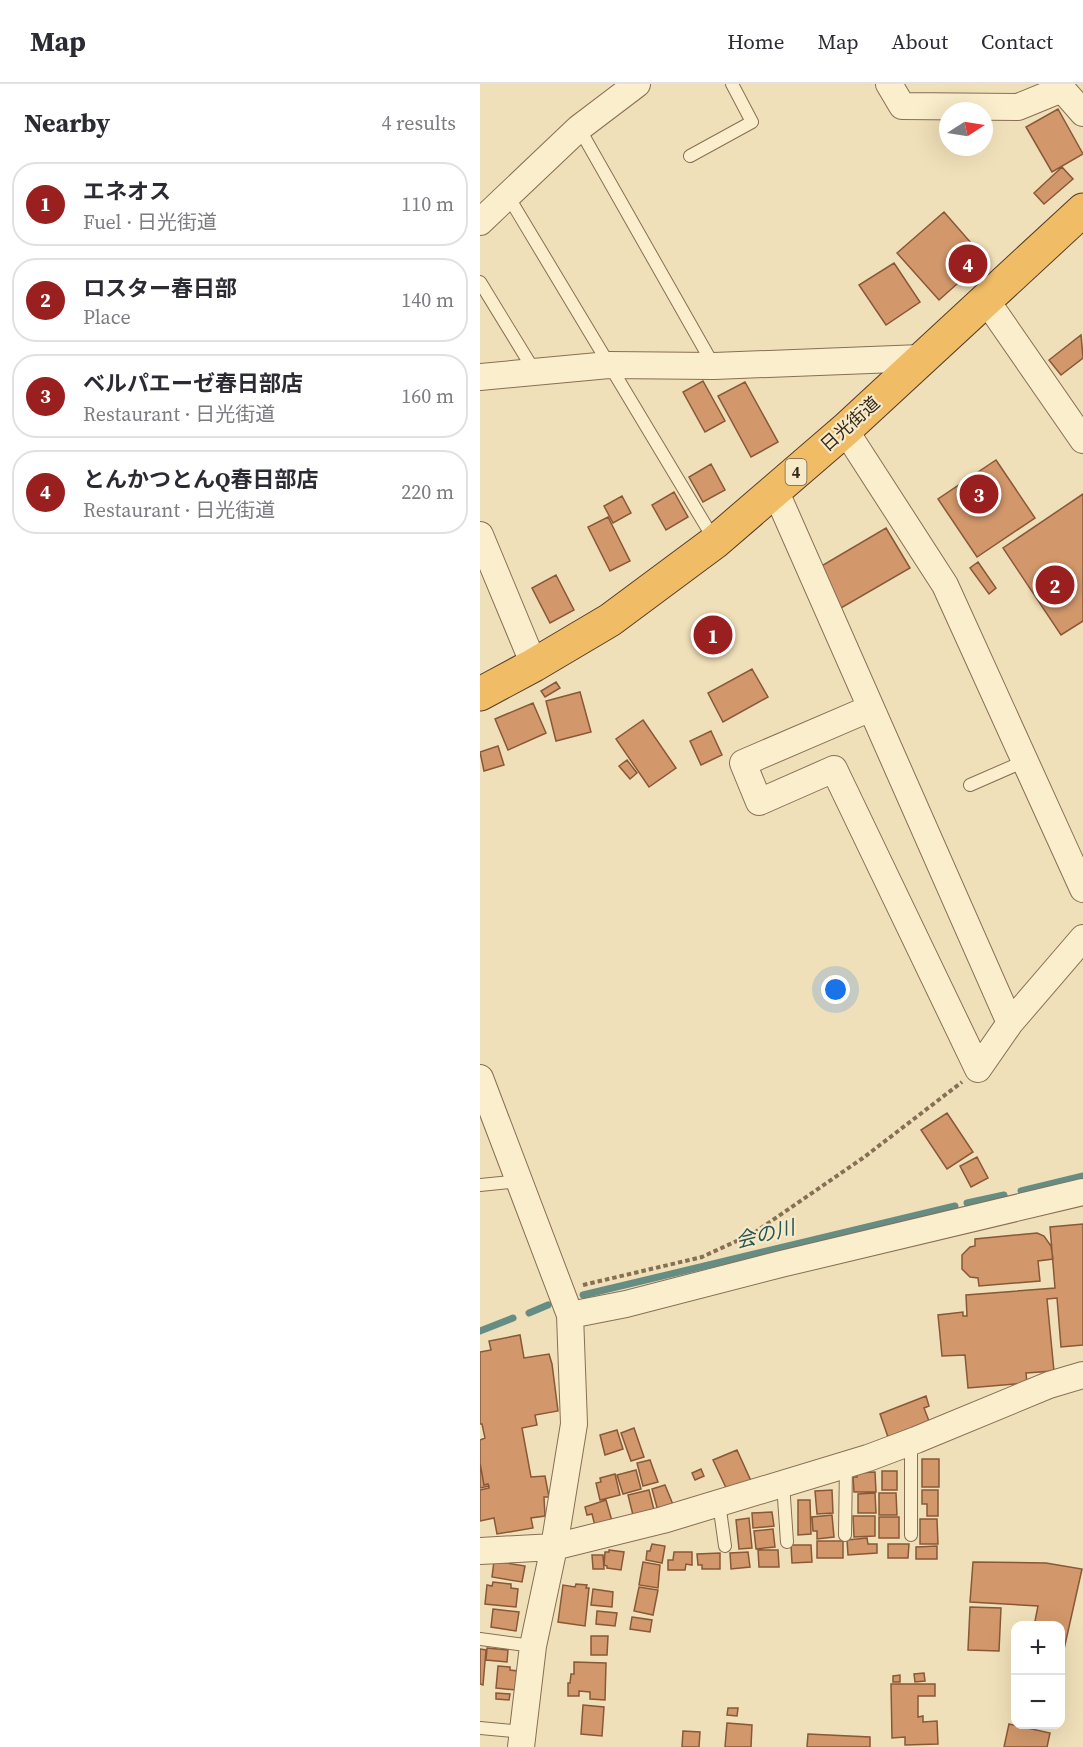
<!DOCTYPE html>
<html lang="en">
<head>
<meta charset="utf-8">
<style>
	body { margin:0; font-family:"Source Serif 4","Noto Sans JP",serif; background:#f2f2f3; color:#2b2b33 }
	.controls { position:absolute; right:18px; bottom:18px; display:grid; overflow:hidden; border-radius:12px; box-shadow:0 6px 24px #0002 }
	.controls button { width:54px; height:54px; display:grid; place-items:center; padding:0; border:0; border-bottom:2px solid #e1e1e2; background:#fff; color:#2b2b33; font:30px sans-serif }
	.compass { position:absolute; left:459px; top:18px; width:54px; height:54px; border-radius:50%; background:#fff; box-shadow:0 6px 24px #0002; rotate:78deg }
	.you { position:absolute; left:356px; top:906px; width:21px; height:21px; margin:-15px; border:4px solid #fff; border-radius:50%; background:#1a73e8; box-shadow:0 0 0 9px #1a73e833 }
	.badge { display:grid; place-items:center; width:39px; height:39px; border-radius:50%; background:#9a1f1f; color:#fff; font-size:20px; font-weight:700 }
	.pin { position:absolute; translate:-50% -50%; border:3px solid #fff; box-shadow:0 2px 6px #0006 }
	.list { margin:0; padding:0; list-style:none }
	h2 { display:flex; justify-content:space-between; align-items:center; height:78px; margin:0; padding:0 24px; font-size:26px }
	h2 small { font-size:20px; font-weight:400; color:#7c7c81 }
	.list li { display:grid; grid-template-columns:39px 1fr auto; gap:18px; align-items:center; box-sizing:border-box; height:84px; margin:0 12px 12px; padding:0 12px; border:2px solid #e1e1e2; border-radius:24px }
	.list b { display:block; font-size:22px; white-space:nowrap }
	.list p { margin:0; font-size:20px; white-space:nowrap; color:#7c7c81 }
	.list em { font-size:20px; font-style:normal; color:#7c7c81 }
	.map { position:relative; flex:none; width:603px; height:1663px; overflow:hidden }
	header { display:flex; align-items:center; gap:36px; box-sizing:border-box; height:84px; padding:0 30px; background:#fff; border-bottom:2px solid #e1e1e2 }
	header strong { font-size:28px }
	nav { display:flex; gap:33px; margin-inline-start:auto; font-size:21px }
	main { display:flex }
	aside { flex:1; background:#fff }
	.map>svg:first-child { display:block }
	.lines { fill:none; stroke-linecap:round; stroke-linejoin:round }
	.stream { stroke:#668d84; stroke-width:7 }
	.building { fill:#d2976b; stroke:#885837; stroke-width:1.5 }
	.service-casing { stroke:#876f53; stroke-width:14 }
	.minor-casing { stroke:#876f53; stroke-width:28 }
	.trunk-casing { stroke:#543d28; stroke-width:35 }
	.path { stroke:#876f53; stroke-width:4; stroke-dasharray:4.5 3; stroke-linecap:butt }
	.service { stroke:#fbeecc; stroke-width:12 }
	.minor { stroke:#fbeecc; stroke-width:26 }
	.trunk { stroke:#f0bc66; stroke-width:33 }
	.labels { text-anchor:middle; stroke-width:4.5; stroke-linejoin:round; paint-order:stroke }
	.shield { fill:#f7eac8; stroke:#6f624e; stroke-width:1.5 }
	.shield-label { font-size:16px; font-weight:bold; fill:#352719 }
	.street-label { font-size:18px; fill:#352719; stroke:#f7eac8 }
	.water-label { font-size:20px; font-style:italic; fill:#275654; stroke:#f7eac8 }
</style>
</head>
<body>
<header>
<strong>Map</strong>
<nav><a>Home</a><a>Map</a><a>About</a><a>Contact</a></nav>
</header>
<main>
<aside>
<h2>Nearby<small>4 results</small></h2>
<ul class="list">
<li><span class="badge">1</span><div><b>エネオス</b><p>Fuel · 日光街道</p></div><em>110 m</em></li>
<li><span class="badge">2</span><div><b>ロスター春日部</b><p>Place</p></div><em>140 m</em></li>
<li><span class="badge">3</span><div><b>ベルパエーゼ春日部店</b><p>Restaurant · 日光街道</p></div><em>160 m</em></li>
<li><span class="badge">4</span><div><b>とんかつとんQ春日部店</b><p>Restaurant · 日光街道</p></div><em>220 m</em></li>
</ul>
</aside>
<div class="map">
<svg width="603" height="1663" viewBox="0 0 603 1663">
	<rect width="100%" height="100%" fill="#f0e0b9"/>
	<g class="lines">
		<!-- stream -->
		<path class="stream" d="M 541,1107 L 603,1092
			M 487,1119 L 524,1111
			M 103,1211 L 475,1122
			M 49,1229 L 68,1221
			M 0,1247 L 33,1234"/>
	</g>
	<!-- building -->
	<path class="building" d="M 578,25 L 603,70 L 572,88 L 546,43 Z
		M 582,83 L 593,95 L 564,120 L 554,109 Z
		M 464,128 L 505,175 L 459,216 L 417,169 Z
		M 414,179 L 440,218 L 406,241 L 379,201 Z
		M 601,251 L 603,274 L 581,291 L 569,276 Z
		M 223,297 L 245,337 L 225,348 L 203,308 Z
		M 265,298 L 298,358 L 271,373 L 238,312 Z
		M 516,376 L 555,434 L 497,473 L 458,415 Z
		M 231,380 L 245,406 L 223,418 L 209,393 Z
		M 194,408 L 208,433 L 186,446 L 172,421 Z
		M 603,410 L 603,537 L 581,551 L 523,464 Z
		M 142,412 L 151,429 L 133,439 L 124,422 Z
		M 128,433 L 150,477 L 130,487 L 108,443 Z
		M 406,444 L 430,484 L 361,524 L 338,484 Z
		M 498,478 L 516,504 L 509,510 L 490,484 Z
		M 76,491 L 94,526 L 70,539 L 52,504 Z
		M 272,585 L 288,613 L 243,638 L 228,609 Z
		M 76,598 L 80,604 L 65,613 L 61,607 Z
		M 100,608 L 111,648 L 76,657 L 66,617 Z
		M 53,619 L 66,649 L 28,666 L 15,635 Z
		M 163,636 L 196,684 L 169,703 L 136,655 Z
		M 231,647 L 242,671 L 221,681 L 210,657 Z
		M 18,662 L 24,681 L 4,687 L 0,668 Z
		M 147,676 L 157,689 L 150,695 L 139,682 Z
		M 467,1029 L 493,1068 L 467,1085 L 441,1046 Z
		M 497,1073 L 508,1094 L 491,1103 L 480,1082 Z
		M 603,1140 L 603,1261 L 581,1263 L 577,1214 L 567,1215 L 574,1287 L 546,1289 L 547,1299 L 488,1304 L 485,1271 L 462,1272 L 458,1231 L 483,1228 L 483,1232 L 487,1232 L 486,1211 L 575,1204 L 570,1143 Z
		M 557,1149 L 564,1152 L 571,1162 L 573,1175 L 558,1177 L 560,1197 L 499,1202 L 498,1194 L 490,1193 L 482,1185 L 482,1171 L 490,1163 L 495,1162 L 495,1155 Z
		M 40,1251 L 44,1274 L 69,1270 L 72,1280 L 78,1327 L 55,1331 L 57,1341 L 42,1344 L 51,1393 L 65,1392 L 69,1413 L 64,1413 L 65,1432 L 51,1434 L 53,1444 L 17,1450 L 14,1434 L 0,1437 L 0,1406 L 9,1404 L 8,1400 L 4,1401 L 0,1379 L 0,1356 L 5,1354 L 2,1340 L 0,1340 L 0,1268 L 11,1266 L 9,1257 Z
		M 446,1312 L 449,1322 L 444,1324 L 449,1337 L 408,1353 L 400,1330 Z
		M 154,1344 L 164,1373 L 151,1377 L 141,1349 Z
		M 137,1346 L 143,1365 L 125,1371 L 120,1351 Z
		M 257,1366 L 271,1397 L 248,1408 L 233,1376 Z
		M 442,1375 L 459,1375 L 459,1403 L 442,1403 Z
		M 170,1376 L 178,1398 L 163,1402 L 157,1379 Z
		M 0,1379 L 4,1401 L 8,1400 L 9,1402 L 0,1404 Z
		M 221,1385 L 224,1392 L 215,1396 L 212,1389 Z
		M 156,1386 L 161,1405 L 143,1410 L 137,1391 Z
		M 402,1387 L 417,1387 L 417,1406 L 402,1406 Z
		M 395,1388 L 396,1408 L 374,1408 L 373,1393 L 377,1393 L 377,1389 Z
		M 135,1390 L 140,1411 L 120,1416 L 116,1399 L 121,1398 L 120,1394 Z
		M 185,1401 L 194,1423 L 178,1427 L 172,1405 Z
		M 169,1406 L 174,1426 L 153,1431 L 148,1411 Z
		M 352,1406 L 353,1429 L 337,1430 L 335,1407 Z
		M 442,1406 L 458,1406 L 458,1432 L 447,1432 L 447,1420 L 442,1420 Z
		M 395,1409 L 396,1429 L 378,1429 L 378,1410 Z
		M 399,1409 L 416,1409 L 417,1431 L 399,1431 Z
		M 126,1416 L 132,1437 L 115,1442 L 112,1430 L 107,1431 L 105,1423 Z
		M 318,1416 L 330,1416 L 331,1450 L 318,1451 Z
		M 292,1428 L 294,1442 L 273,1444 L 272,1429 Z
		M 352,1431 L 354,1453 L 337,1455 L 337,1447 L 333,1447 L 332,1433 Z
		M 373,1432 L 395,1432 L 395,1452 L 374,1453 Z
		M 399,1433 L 419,1433 L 419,1454 L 399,1454 Z
		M 269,1434 L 272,1464 L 259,1465 L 256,1436 Z
		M 440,1435 L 457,1435 L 458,1460 L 440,1460 Z
		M 293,1445 L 295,1463 L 276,1465 L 274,1447 Z
		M 387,1454 L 388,1460 L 397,1460 L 397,1469 L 368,1471 L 367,1456 Z
		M 337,1457 L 363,1457 L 363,1474 L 337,1474 Z
		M 172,1460 L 185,1462 L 182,1479 L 166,1476 L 167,1467 L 170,1467 Z
		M 408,1460 L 429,1460 L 428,1474 L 408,1474 Z
		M 311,1461 L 331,1461 L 332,1478 L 312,1479 Z
		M 457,1462 L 457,1475 L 436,1475 L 436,1463 Z
		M 129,1466 L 144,1468 L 141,1486 L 127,1484 L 127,1482 L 124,1481 L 125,1468 L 129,1468 Z
		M 278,1466 L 298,1466 L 299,1483 L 279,1483 Z
		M 194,1468 L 212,1468 L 212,1481 L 206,1480 L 205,1486 L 188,1486 L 188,1476 L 193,1476 Z
		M 268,1468 L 270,1483 L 251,1485 L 250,1469 Z
		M 240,1469 L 240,1485 L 222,1485 L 222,1481 L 218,1481 L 217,1470 Z
		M 112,1471 L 123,1471 L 124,1485 L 113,1485 Z
		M 14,1477 L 45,1482 L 42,1498 L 12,1493 Z
		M 163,1478 L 180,1481 L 178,1504 L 159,1501 Z
		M 493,1478 L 566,1479 L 602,1485 L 580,1583 L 580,1542 L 554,1542 L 558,1522 L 490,1518 Z
		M 13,1498 L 31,1500 L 31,1504 L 38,1505 L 36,1523 L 5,1520 L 7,1501 L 12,1502 Z
		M 96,1500 L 107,1501 L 106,1504 L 109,1504 L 105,1542 L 78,1538 L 83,1501 L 95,1503 Z
		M 159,1503 L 178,1506 L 173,1531 L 154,1527 Z
		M 113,1505 L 133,1508 L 132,1523 L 111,1521 Z
		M 490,1523 L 521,1524 L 519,1567 L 488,1566 Z
		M 13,1525 L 39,1528 L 36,1547 L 11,1543 Z
		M 117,1527 L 137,1529 L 135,1542 L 116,1540 Z
		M 152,1533 L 172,1536 L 170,1548 L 150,1545 Z
		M 111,1552 L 128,1552 L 127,1571 L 111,1571 Z
		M 7,1564 L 28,1566 L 27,1578 L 6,1576 Z
		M 0,1565 L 6,1566 L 3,1601 L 0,1600 Z
		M 94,1578 L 126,1579 L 125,1616 L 110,1615 L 110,1608 L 99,1607 L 99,1612 L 88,1612 L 88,1599 L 90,1599 L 91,1590 L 94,1590 Z
		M 18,1582 L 30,1583 L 30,1586 L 38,1587 L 36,1606 L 16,1604 Z
		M 444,1589 L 445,1597 L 435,1598 L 434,1590 Z
		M 420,1591 L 420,1598 L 413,1598 L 413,1592 Z
		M 411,1600 L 455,1600 L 455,1612 L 438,1612 L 438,1633 L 443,1632 L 443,1638 L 457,1637 L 458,1660 L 425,1661 L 425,1653 L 412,1654 Z
		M 16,1609 L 30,1610 L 29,1616 L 16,1615 Z
		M 103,1621 L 124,1623 L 122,1652 L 101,1650 Z
		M 248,1624 L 258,1624 L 257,1632 L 247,1631 Z
		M 247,1639 L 272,1641 L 271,1663 L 245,1663 Z
		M 529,1640 L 570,1649 L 567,1663 L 524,1663 Z
		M 203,1647 L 220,1648 L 219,1663 L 202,1663 Z
		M 328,1650 L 390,1653 L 390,1663 L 327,1663 Z"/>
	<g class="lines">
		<!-- service casing -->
		<g class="service-casing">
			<path id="service" d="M 99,44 L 234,282
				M 210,72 L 272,38 L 252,0
				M 28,112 L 235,457
				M 0,198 L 55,288
				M 490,701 L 545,677
				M 0,1101 L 39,1097
				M 303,1399 L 307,1458
				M 239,1419 L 245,1462
				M 365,1451 L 366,1380
				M 431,1451 L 431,1358
				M 0,1555 L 53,1562
				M 0,1644 L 43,1648"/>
		</g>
		<!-- minor casing -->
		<g class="minor-casing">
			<path id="minor" d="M 409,0 L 422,22 L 538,23 L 582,5 L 603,29
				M 0,138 L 99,44 L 157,0
				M 506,216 L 603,356
				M 0,293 L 129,281 L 234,282 L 441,274
				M 365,346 L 465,501 L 603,805
				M 295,406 L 530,939
				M 0,451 L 54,581
				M 391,624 L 263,679 L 279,718 L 354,685 L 498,985 L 530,939 L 603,854
				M 0,994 L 90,1231 L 94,1340 L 74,1463 L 53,1562 L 41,1663
				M 90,1231 L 146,1220 L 301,1180 L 603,1108
				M 0,1467 L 74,1463 L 183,1436 L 388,1374 L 436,1356 L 569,1301 L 603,1291"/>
		</g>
		<!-- trunk casing -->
		<g class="trunk-casing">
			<path id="trunk" d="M 0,610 L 54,581 L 130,536 L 235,458 L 365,346 L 603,126"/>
		</g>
		<!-- path -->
		<path class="path" d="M 103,1201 L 222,1173 L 274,1149 L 383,1074 L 482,998"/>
		<!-- service -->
		<use href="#service" class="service"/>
		<!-- minor -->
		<use href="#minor" class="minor"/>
		<!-- trunk -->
		<use href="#trunk" class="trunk"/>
	</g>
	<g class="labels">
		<!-- shield labels -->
		<rect class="shield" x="305.5" y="375" width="21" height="26" rx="4.5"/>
		<g class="shield-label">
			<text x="316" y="394">4</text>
		</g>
		<!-- street labels -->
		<g class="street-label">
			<text transform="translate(370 340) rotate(-42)" y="6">日光街道</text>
		</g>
		<!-- water labels -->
		<g class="water-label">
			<text transform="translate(285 1150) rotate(-14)" y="7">会の川</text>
		</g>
	</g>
</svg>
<div class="controls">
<button>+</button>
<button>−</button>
</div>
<svg class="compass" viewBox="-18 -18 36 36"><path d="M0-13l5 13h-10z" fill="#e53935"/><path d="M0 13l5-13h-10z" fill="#7c7c81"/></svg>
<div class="you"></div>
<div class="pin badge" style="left:233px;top:551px">1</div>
<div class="pin badge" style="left:575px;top:501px">2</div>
<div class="pin badge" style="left:499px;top:410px">3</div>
<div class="pin badge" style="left:488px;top:180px">4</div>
</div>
</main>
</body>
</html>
